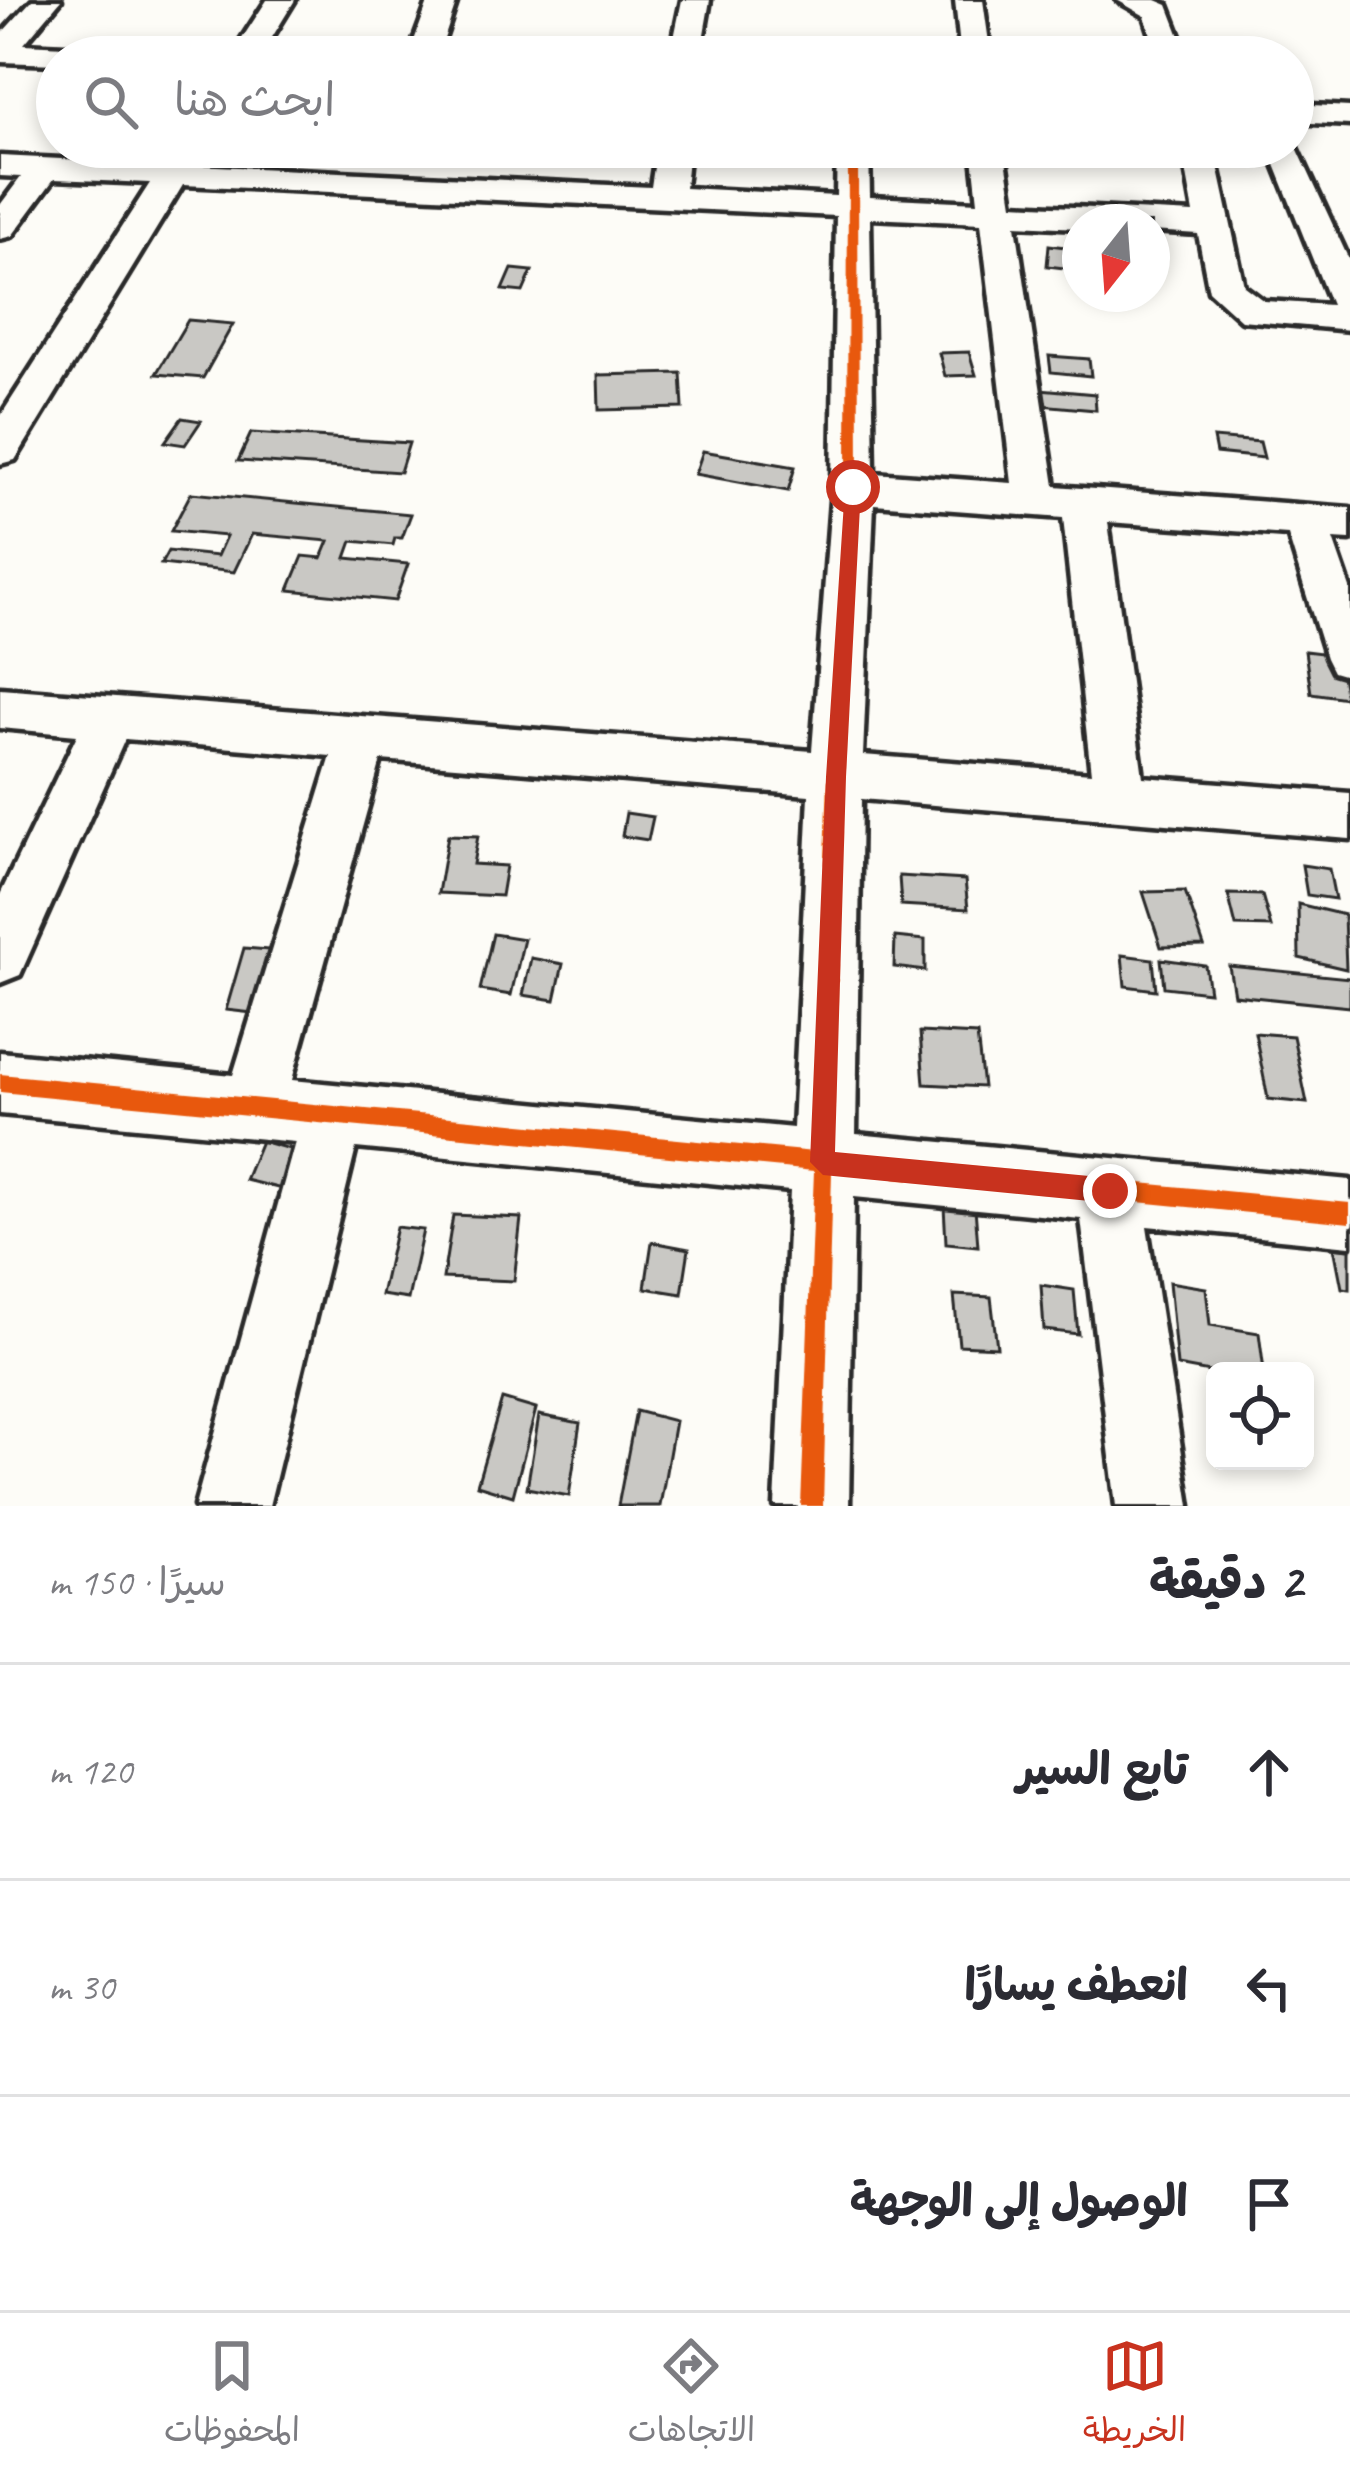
<!DOCTYPE html>
<html lang="ar">
<head>
<meta charset="utf-8">
<style>
	body { margin:0; font-family:Caveat,"Playpen Sans Arabic",sans-serif; background:#f7f7f7; color:#2b2b33; direction:rtl }
	.controls { position:absolute; right:36px; bottom:36px; display:grid; overflow:hidden; border-radius:18px; box-shadow:0 6px 18px #0003 }
	.controls button { width:108px; height:108px; display:grid; place-items:center; padding:0; border:0; border-bottom:3px solid #e1e1e2; background:#fff; color:#2b2b33; font:60px sans-serif }
	.compass { position:absolute; left:1062px; top:204px; width:108px; height:108px; border-radius:50%; background:#fff; box-shadow:0 6px 18px #0003; rotate:197deg }
	.stop { position:absolute; width:36px; height:36px; margin:-27px; border:9px solid #c8321e; border-radius:50%; background:#fff }
	.stop.end { background:#c8321e; border-color:#fff; box-shadow:0 3px 12px #0008 }
	.list { margin:0; padding:0; list-style:none }
	h2 { display:flex; justify-content:space-between; align-items:center; height:156px; margin:0; padding:0 48px; font-size:51px }
	h2 small { font-size:39px; font-weight:400; color:#7c7c81 }
	.list li { display:grid; grid-template-columns:78px 1fr auto; gap:36px; align-items:center; box-sizing:border-box; height:216px; padding:0 48px; border-top:3px solid #e1e1e2 }
	.list b { display:block; font-size:45px; white-space:nowrap }
	.list em { font-size:39px; font-style:normal; color:#7c7c81 }
	.icon { flex:none; width:66px; height:66px; fill:none; stroke:currentColor; stroke-width:2; stroke-linecap:round; stroke-linejoin:round }
	.map { position:relative; flex:none; width:1350px; height:1506px; overflow:hidden; direction:ltr }
	.search { position:absolute; background:#fff; box-shadow:0 6px 18px #0003; left:36px; right:36px; top:36px; height:132px; display:flex; align-items:center; gap:30px; box-sizing:border-box; padding:0 42px; border-radius:66px; color:#7c7c81; font-size:45px }
	.sheet { height:804px; background:#fff }
	nav { display:flex; justify-content:space-around; align-items:center; box-sizing:border-box; height:168px; border-top:3px solid #e1e1e2; background:#fff; font-size:33px; color:#7c7c81 }
	nav a { display:grid; justify-items:center; gap:6px }
	nav .on { color:#c8321e }
	.map>svg:first-child { display:block }
	.building { fill:#c9c8c4; stroke:#2b2b2b; stroke-width:3 }
	.lines { fill:none; stroke-linecap:round; stroke-linejoin:round }
	.street-casing { stroke:#2b2b2b; stroke-width:9 }
	.street { fill:#fdfcf7; fill-rule:evenodd }
	.cycleway-casing { stroke:#fdfcf7; stroke-width:7 }
	.cycleway { fill:#e8590c; fill-rule:evenodd }
	.route { fill:#c8321e }
</style>
</head>
<body>
<div class="map">
<svg width="1350" height="1506" viewBox="0 0 1350 1506">
	<rect width="100%" height="100%" fill="#fdfcf7"/>
	<filter id="ink" filterUnits="userSpaceOnUse"><feTurbulence type="fractalNoise" baseFrequency=".00833" numOctaves="2"/><feDisplacementMap in="SourceGraphic" scale="24" xChannelSelector="R" yChannelSelector="G"/><feConvolveMatrix kernelMatrix="1 2 1 2 8 2 1 2 1" color-interpolation-filters="sRGB"/></filter>
	<g filter="url(#ink)">
		<!-- building -->
		<path class="building" d="M 1049,245 L 1074,248 L 1073,269 L 1047,266 Z
			M 512,269 L 532,271 L 523,292 L 503,290 Z
			M 188,320 L 233,324 L 203,378 L 156,374 Z
			M 969,352 L 976,375 L 945,376 L 939,353 Z
			M 1049,356 L 1089,359 L 1091,376 L 1051,372 Z
			M 681,373 L 683,408 L 599,410 L 598,375 Z
			M 1040,389 L 1095,394 L 1096,410 L 1040,405 Z
			M 182,418 L 201,421 L 185,445 L 165,442 Z
			M 251,433 L 409,443 L 400,472 L 238,461 Z
			M 1213,438 L 1260,442 L 1264,458 L 1216,453 Z
			M 703,451 L 795,467 L 788,491 L 695,474 Z
			M 191,493 L 411,514 L 402,538 L 395,538 L 393,545 L 352,541 L 346,558 L 408,564 L 395,601 L 289,590 L 303,556 L 322,558 L 329,541 L 252,534 L 234,572 L 161,564 L 168,551 L 217,556 L 226,536 L 171,531 Z
			M 1305,651 L 1338,655 L 1346,698 L 1311,693 Z
			M 626,813 L 653,817 L 648,840 L 622,836 Z
			M 448,835 L 478,836 L 473,864 L 506,866 L 501,896 L 438,893 Z
			M 1302,865 L 1329,869 L 1335,899 L 1307,895 Z
			M 899,876 L 965,880 L 968,909 L 901,905 Z
			M 1185,891 L 1204,946 L 1161,947 L 1143,892 Z
			M 1228,894 L 1262,895 L 1271,927 L 1236,926 Z
			M 1298,904 L 1344,915 L 1346,969 L 1299,958 Z
			M 493,934 L 524,939 L 511,995 L 480,990 Z
			M 895,937 L 925,940 L 925,971 L 894,967 Z
			M 244,948 L 270,950 L 253,1013 L 226,1010 Z
			M 1122,955 L 1153,959 L 1156,990 L 1125,986 Z
			M 531,958 L 563,964 L 555,1000 L 523,995 Z
			M 1161,959 L 1205,965 L 1209,992 L 1164,987 Z
			M 1229,966 L 1350,978 L 1350,1007 L 1234,995 Z
			M 920,1032 L 977,1035 L 983,1087 L 924,1084 Z
			M 1255,1033 L 1293,1036 L 1307,1103 L 1268,1099 Z
			M 261,1141 L 297,1151 L 282,1189 L 245,1180 Z
			M 944,1206 L 975,1208 L 978,1246 L 946,1243 Z
			M 453,1215 L 521,1218 L 514,1281 L 443,1278 Z
			M 396,1227 L 423,1230 L 408,1299 L 381,1295 Z
			M 652,1242 L 689,1249 L 682,1294 L 645,1288 Z
			M 1334,1247 L 1350,1249 L 1350,1289 L 1342,1288 Z
			M 1169,1282 L 1206,1288 L 1210,1325 L 1259,1333 L 1264,1371 L 1215,1373 L 1177,1366 Z
			M 1041,1285 L 1074,1290 L 1078,1334 L 1044,1330 Z
			M 954,1295 L 991,1297 L 997,1347 L 959,1345 Z
			M 502,1399 L 536,1409 L 513,1496 L 477,1485 Z
			M 636,1411 L 675,1421 L 660,1506 L 618,1506 Z
			M 539,1415 L 580,1423 L 569,1496 L 527,1488 Z"/>
		<g class="lines">
			<!-- street casing -->
			<g class="street-casing">
				<path id="street" d="M 32,0 L 61,0 L 24,44 L 106,48 L 121,57 L 57,57 L 57,64 L 0,62 L 0,35 Z
					M 267,0 L 295,0 L 260,57 L 230,57 Z
					M 429,0 L 457,0 L 438,57 L 408,57 Z
					M 682,0 L 710,0 L 700,57 L 670,57 Z
					M 955,0 L 983,0 L 991,57 L 961,57 Z
					M 1117,0 L 1156,0 L 1168,5 L 1188,57 L 1158,57 L 1145,16 Z
					M 1293,104 L 1350,107 L 1350,125 L 1293,122 Z
					M 1293,139 L 1350,262 L 1350,330 L 1241,320 L 1209,291 L 1198,234 L 1152,231 L 1152,222 L 1080,222 L 1080,228 L 1016,225 L 1055,486 L 1350,508 L 1350,540 L 1333,539 L 1350,588 L 1350,677 L 1333,672 L 1326,658 L 1288,535 L 1108,522 L 1143,777 L 1350,793 L 1350,839 L 861,799 L 856,1134 L 1350,1180 L 1350,1246 L 1147,1226 L 1190,1506 L 1116,1506 L 1081,1219 L 854,1197 L 849,1506 L 775,1506 L 790,1191 L 356,1148 L 269,1506 L 195,1506 L 295,1142 L 0,1114 L 0,1052 L 233,1075 L 331,756 L 125,739 L 20,975 L 0,983 L 0,895 L 77,735 L 0,728 L 0,688 L 812,751 L 832,487 L 836,216 L 183,185 L 15,460 L 0,464 L 0,417 L 150,183 L 54,179 L 12,236 L 0,239 L 0,205 L 21,177 L 0,176 L 0,156 L 163,164 L 174,147 L 198,147 L 202,153 L 195,165 L 651,187 L 657,147 L 689,147 L 685,188 L 836,196 L 837,147 L 869,147 L 870,197 L 978,202 L 972,147 L 1004,147 L 1013,204 L 1194,213 L 1182,147 L 1214,147 L 1244,286 L 1264,301 L 1331,305 L 1268,147 L 1293,147 ZM 870,218 L 981,223 L 1012,483 L 874,473 ZM 874,504 L 1063,518 L 1091,773 L 863,755 ZM 381,760 L 809,795 L 793,1128 L 292,1080 Z"/>
			</g>
			<!-- street -->
			<use href="#street" class="street"/>
			<!-- cycleway casing -->
			<g class="cycleway-casing">
				<path id="cycleway" d="M 848,147 L 858,147 L 859,487 L 844,777 L 833,1154 L 1350,1203 L 1350,1223 L 832,1172 L 823,1506 L 801,1506 L 814,1171 L 0,1092 L 0,1074 L 814,1152 L 828,777 L 847,487 Z"/>
			</g>
			<!-- cycleway -->
			<use href="#cycleway" class="cycleway"/>
		</g>
	</g>
	<!-- route -->
	<path class="route" d="M 853,481 L 861,487 L 846,777 L 835,1152 L 1110,1178 L 1119,1182 L 1122,1191 L 1119,1199 L 1110,1203 L 823,1175 L 810,1162 L 826,777 L 845,487 Z"/>
</svg>
<div class="controls">
<button><svg class="icon" aria-label="locate" viewBox="0 0 24 24"><circle cx="12" cy="12" r="6"/><path d="M12 2v4M12 18v4M2 12h4M18 12h4"/></svg></button>
</div>
<svg class="compass" viewBox="-18 -18 36 36"><path d="M0-13l5 13h-10z" fill="#e53935"/><path d="M0 13l5-13h-10z" fill="#7c7c81"/></svg>
<div class="stop" style="left:853px;top:487px"></div>
<div class="stop end" style="left:1110px;top:1191px"></div>
<div class="search"><svg class="icon" aria-label="search" viewBox="0 0 24 24"><circle cx="10" cy="10" r="6"/><path d="M15 15l6 6"/></svg>ابحث هنا</div>
</div>
<section class="sheet">
<h2>2 دقيقة<small>سيرًا · 150 m</small></h2>
<ul class="list">
<li><svg class="icon" aria-label="ahead" viewBox="0 0 24 24"><path d="M12 20V5M6 11l6-6 6 6"/></svg><div><b>تابع السير</b></div><em>120 m</em></li>
<li><svg class="icon" aria-label="left" viewBox="0 0 24 24"><path d="M17 20v-9H6M10 6l-5 5 5 5"/></svg><div><b>انعطف يسارًا</b></div><em>30 m</em></li>
<li><svg class="icon" aria-label="arrive" viewBox="0 0 24 24"><path d="M6 21V4h12l-3 4 3 4H6"/></svg><div><b>الوصول إلى الوجهة</b></div></li>
</ul>
</section>
<nav>
<a class="on"><svg class="icon" aria-label="map" viewBox="0 0 24 24"><path d="M3 6l6-2 6 2 6-2v14l-6 2-6-2-6 2zM9 4v14M15 6v14"/></svg>الخريطة</a>
<a><svg class="icon" aria-label="directions" viewBox="0 0 24 24"><path d="M12 3l9 9-9 9-9-9zM9 14v-3h6M13 9l2 2-2 2"/></svg>الاتجاهات</a>
<a><svg class="icon" aria-label="saved" viewBox="0 0 24 24"><path d="M7 4h10v16l-5-4-5 4z"/></svg>المحفوظات</a>
</nav>
</body>
</html>
